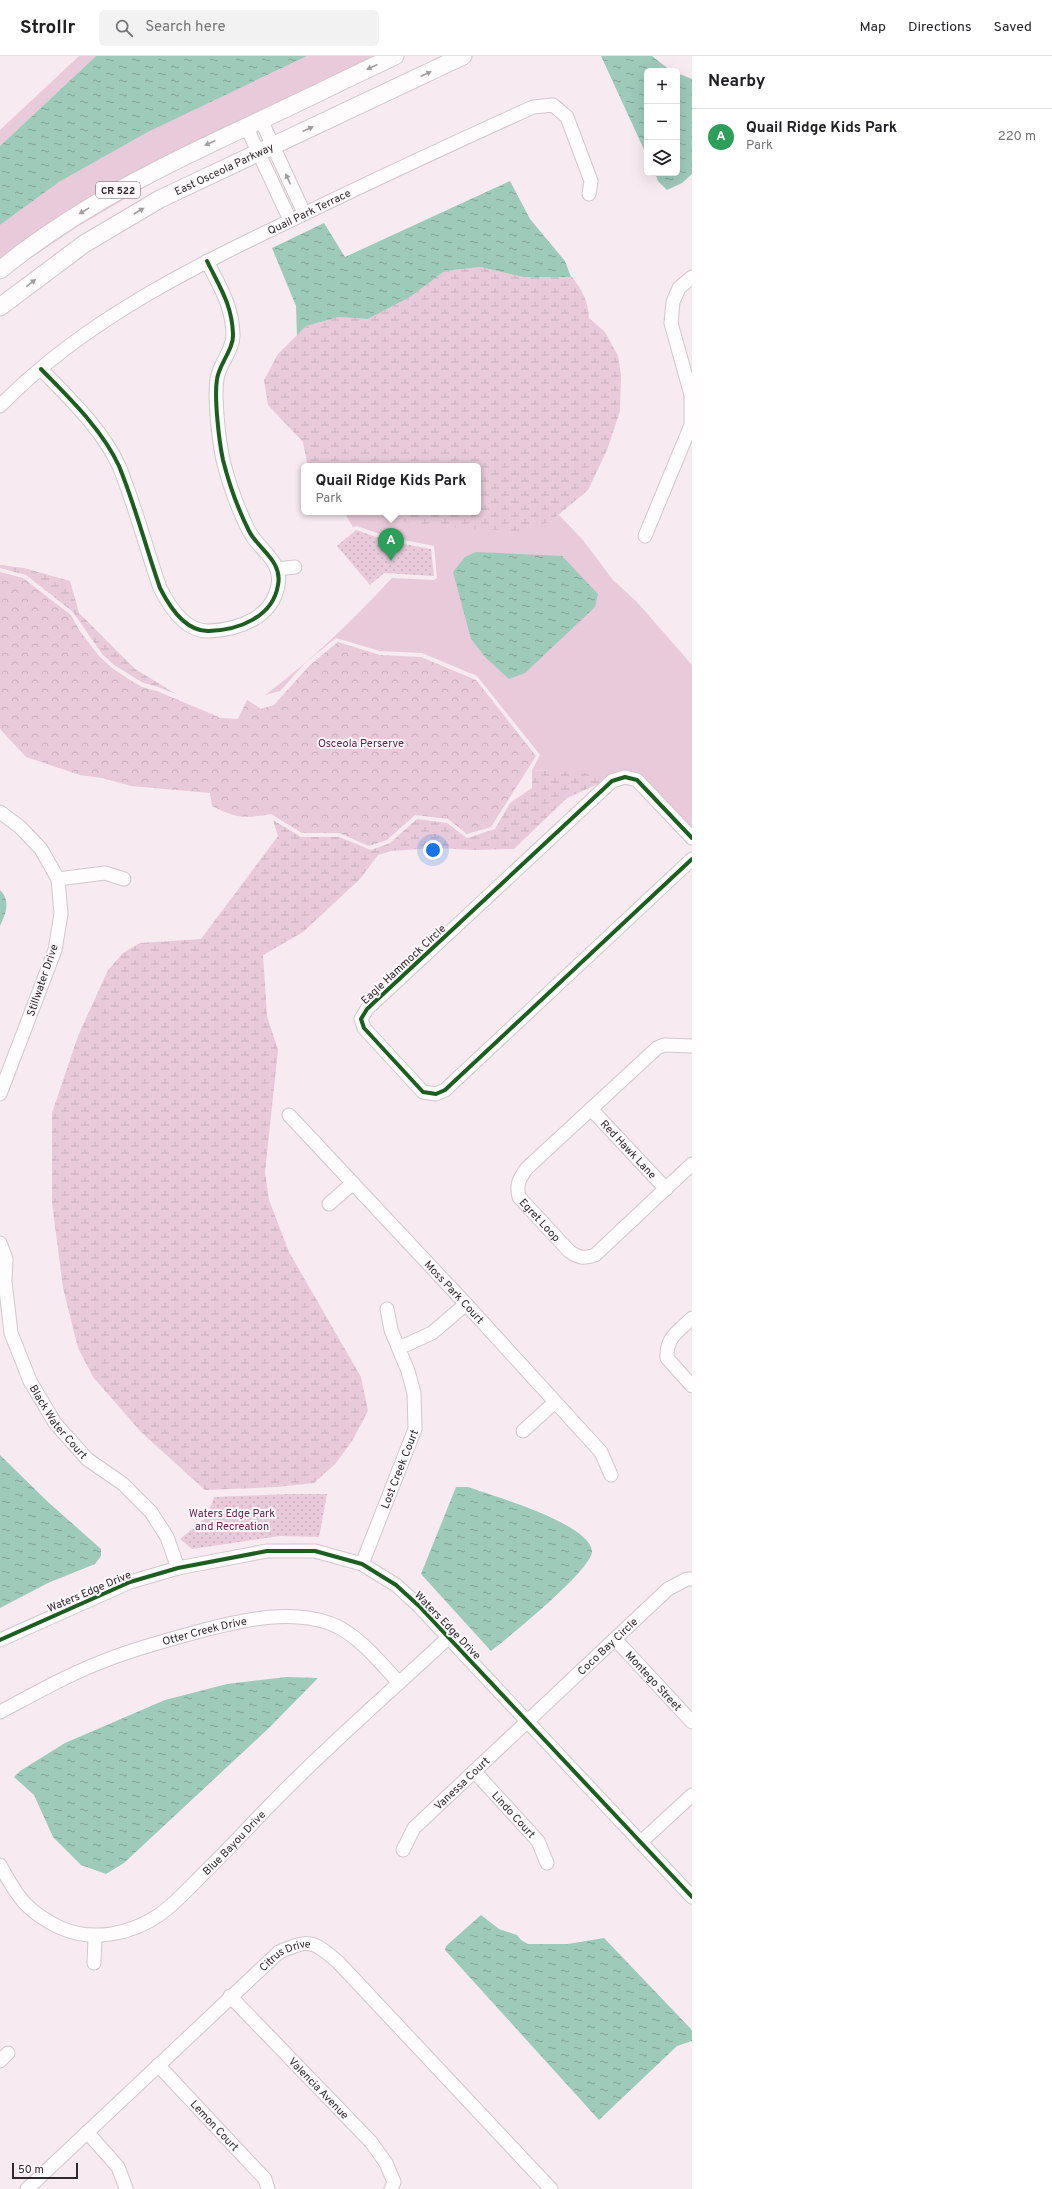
<!DOCTYPE html>
<html lang="en">
<head>
<meta charset="utf-8">
<style>
	body { margin:0; font-family:Overpass,sans-serif; background:#f2f2f2; color:#202124 }
	.controls { position:absolute; right:12px; top:12px; display:grid; overflow:hidden; border-radius:6px; box-shadow:0 4px 16px #0002 }
	.controls button { width:36px; height:36px; display:grid; place-items:center; padding:0; border:0; border-bottom:1px solid #e0e0e0; background:#fff; color:#202124; font:20px sans-serif }
	.scale { position:absolute; left:12px; bottom:10px; width:66px; box-sizing:border-box; padding-left:4px; border:2px solid #31282d; border-top:0; font-size:11px; line-height:14px; white-space:nowrap; color:#31282d; -webkit-text-stroke:3px #fdf8fb; paint-order:stroke }
	.you { position:absolute; left:433px; top:794px; width:14px; height:14px; margin:-10px; border:3px solid #fff; border-radius:50%; background:#1a73e8; box-shadow:0 0 0 6px #1a73e833 }
	.badge { display:grid; place-items:center; width:26px; height:26px; border-radius:50%; background:#db2777; color:#fff; font-size:13px; font-weight:700 }
	.pin { position:absolute; translate:-50% -33px; filter:drop-shadow(0 1px 2px #0008) }
	.pin::after { content:''; position:absolute; top:21px; width:14px; height:12px; background:inherit; clip-path:polygon(0 0,100% 0,50% 100%) }
	.popup { position:absolute; left:301px; top:407px; width:180px; height:52px; box-sizing:border-box; display:grid; place-content:center; border-radius:6px; background:#fff; filter:drop-shadow(0 1px 3px #0005); font-size:13px; white-space:nowrap; color:#757577 }
	.popup b { font-size:15px; color:#202124 }
	.popup::after { content:''; position:absolute; left:50%; top:100%; margin-left:-8px; border:8px solid transparent; border-top-color:#fff }
	.list { margin:0; padding:0; list-style:none }
	h2 { display:flex; justify-content:space-between; align-items:center; height:52px; margin:0; padding:0 16px; font-size:17px }
	h2 small { font-size:13px; font-weight:400; color:#757577 }
	.list li { display:grid; grid-template-columns:26px 1fr auto; gap:12px; align-items:center; box-sizing:border-box; height:56px; padding:0 16px; border-top:1px solid #e0e0e0 }
	.list b { display:block; font-size:15px; white-space:nowrap }
	.list p { margin:0; font-size:13px; white-space:nowrap; color:#757577 }
	.list em { font-size:13px; font-style:normal; color:#757577 }
	.icon { flex:none; width:22px; height:22px; fill:none; stroke:currentColor; stroke-width:2; stroke-linecap:round; stroke-linejoin:round }
	.map { position:relative; flex:none; width:692px; height:2133px; overflow:hidden }
	header { display:flex; align-items:center; gap:24px; box-sizing:border-box; height:56px; padding:0 20px; background:#fff; border-bottom:1px solid #e0e0e0 }
	header strong { font-size:19px }
	nav { display:flex; gap:22px; margin-inline-start:auto; font-size:14px }
	.search { width:280px; height:36px; background:#f2f2f2; display:flex; align-items:center; gap:10px; box-sizing:border-box; padding:0 14px; border-radius:6px; color:#757577; font-size:15px }
	main { display:flex }
	aside { flex:1; background:#fff }
	.map>svg:first-child { display:block }
	.grass { fill:#e8cada }
	.forest { fill:url(#forest-crowns) }
	.wetland { fill:url(#wetland-marsh) }
	.park { fill:url(#park-dots) }
	.water { fill:url(#water-ripples) }
	.lines { fill:none; stroke-linecap:round; stroke-linejoin:round }
	.minor-casing { stroke:#d1c7cc; stroke-width:15 }
	.major-casing { stroke:#d1c7cc; stroke-width:19 }
	.minor { stroke:#fefcfd; stroke-width:13 }
	.major { stroke:#fefcfd; stroke-width:17 }
	.cycleway-casing { stroke:#fdf8fb; stroke-width:6 }
	.cycleway { stroke:#1b5e20; stroke-width:4 }
	.oneway { fill:#a29d9f }
	.labels { text-anchor:middle; stroke-width:4; stroke-linejoin:round; paint-order:stroke }
	.shield { fill:#fdf8fb; stroke:#6e666b; stroke-width:1 }
	.shield-label { font-size:10px; font-weight:bold; fill:#31282d }
	.street-label { font-size:11px; fill:#31282d; stroke:#fdf8fb }
	.park-label { font-size:11px; fill:#682550; stroke:#fdf8fb }
</style>
</head>
<body>
<header>
<strong>Strollr</strong>
<div class="search"><svg class="icon" aria-label="search" viewBox="0 0 24 24"><circle cx="10" cy="10" r="6"/><path d="M15 15l6 6"/></svg>Search here</div>
<nav><a>Map</a><a>Directions</a><a>Saved</a></nav>
</header>
<main>
<div class="map">
<svg width="692" height="2133" viewBox="0 0 692 2133">
	<defs>
		<pattern id="forest-crowns" width="20" height="18" patternUnits="userSpaceOnUse"><rect width="20" height="18" fill="#e8cada"/><path d="M2 6a3 3 0 1 1 6 0M12 15a3 3 0 1 1 6 0" fill="none" stroke="#c7aebb"/></pattern>
		<pattern id="wetland-marsh" width="20" height="14" patternUnits="userSpaceOnUse"><rect width="20" height="14" fill="#e8cada"/><path d="M1 5h8M5 5V1M11 12h8M15 12V8" fill="none" stroke="#c7aebb"/></pattern>
		<pattern id="park-dots" width="8" height="8" patternUnits="userSpaceOnUse"><rect width="8" height="8" fill="#e8cada"/><path d="M2 2h.1M6 6h.1" fill="none" stroke="#c7aebb" stroke-width="1.8" stroke-linecap="round"/></pattern>
		<pattern id="water-ripples" width="26" height="14" patternUnits="userSpaceOnUse"><rect width="26" height="14" fill="#9ecaba"/><path d="M2 4q2-2 4 0t4 0M15 11q2-2 4 0t4 0" fill="none" stroke="#81a498"/></pattern>
	</defs>
	<rect width="100%" height="100%" fill="#f7eaf1"/>
	<!-- grass -->
	<path class="grass" d="M 79,0 L 96,0 L 0,90 L 0,74 Z
		M 307,0 L 375,0 L 0,207 L 0,169 L 59,126 L 148,76 Z
		M 206,95 L 77,171 L 0,223 L 77,165 Z
		M 344,456 L 372,456 L 387,464 L 550,466 L 559,459 L 582,483 L 613,524 L 636,545 L 692,609 L 692,775 L 641,721 L 605,725 L 549,715 L 532,714 L 540,699 L 477,620 L 422,597 L 380,595 L 336,582 L 306,606 L 280,635 L 265,639 C 311,605 353,564 392,522 L 434,524 L 437,522 L 434,490 L 389,481 L 357,470 L 353,471 Z"/>
	<!-- forest -->
	<path class="forest" d="M 0,516 L 23,522 L 71,559 L 79,574 L 99,600 L 112,612 L 130,624 L 142,631 L 157,635 L 221,662 L 238,663 L 247,644 L 261,653 L 274,649 L 309,610 L 338,586 L 380,599 L 421,601 L 476,624 L 536,700 L 491,771 L 467,778 L 448,763 L 415,759 L 387,784 L 369,790 L 339,777 L 302,777 L 271,758 C 244,763 236,762 212,750 L 210,737 L 131,730 L 102,722 L 80,719 L 26,701 L 0,673 Z"/>
	<!-- wetland -->
	<path class="wetland" d="M 480,211 L 523,221 L 572,221 C 582,234 588,244 589,262 L 605,276 L 618,300 L 621,319 L 620,355 L 607,394 L 588,434 L 550,466 L 518,475 L 446,471 L 387,464 L 372,456 L 478,456 L 478,410 L 311,410 L 307,406 L 303,386 L 268,349 L 264,324 L 278,298 L 306,270 L 339,261 L 368,263 L 410,241 L 445,215 Z
		M 0,509 L 24,512 L 70,525 L 79,557 L 135,613 L 176,638 L 158,631 L 143,627 L 114,609 L 102,598 L 73,556 L 26,519 L 0,512 Z
		M 532,714 L 586,717 L 605,725 L 567,742 L 514,793 L 475,794 L 435,792 L 391,795 L 378,799 L 360,823 L 303,876 L 263,899 L 267,960 L 278,994 L 265,1116 L 269,1144 L 289,1196 L 361,1321 L 368,1355 L 352,1385 L 336,1407 L 314,1427 L 277,1431 L 205,1434 L 141,1376 L 93,1321 L 78,1292 L 63,1232 L 52,1147 L 52,1057 L 78,980 L 108,914 L 123,897 L 140,887 L 201,883 L 278,780 L 273,764 L 301,781 L 339,781 L 371,794 L 390,787 L 417,763 L 447,767 L 467,782 L 495,773 L 510,747 L 532,732 Z"/>
	<!-- park -->
	<path class="park" d="M 356,474 L 388,485 L 431,493 L 434,520 L 384,517 L 370,529 L 337,490 Z
		M 288,1438 L 327,1438 L 319,1481 L 280,1480 L 192,1493 L 180,1483 L 207,1461 L 214,1441 Z"/>
	<!-- water -->
	<path class="water" d="M 96,0 L 307,0 L 148,76 L 59,126 L 0,169 L 0,90 Z
		M 601,0 L 652,0 L 671,15 L 647,15 L 647,100 Z
		M 677,17 L 692,23 L 692,118 L 682,127 L 667,134 L 658,125 L 655,117 L 677,117 Z
		M 510,125 L 530,163 L 565,205 L 571,221 L 523,221 L 480,211 L 445,215 L 410,241 L 368,263 L 339,261 L 306,270 L 297,279 L 296,250 L 272,192 L 324,167 L 345,201 Z
		M 476,496 L 562,500 L 598,538 L 595,551 L 525,617 L 509,623 L 486,602 L 471,583 L 453,516 L 465,501 Z
		M 0,834 C 11,845 6,857 0,870 Z
		M 0,1399 L 48,1446 L 101,1493 L 101,1500 L 95,1508 L 48,1527 L 0,1552 Z
		M 456,1431 L 468,1431 C 493,1440 589,1467 592,1495 C 593,1513 508,1582 491,1595 L 421,1518 Z
		M 287,1621 L 318,1622 L 270,1671 L 124,1807 L 106,1818 L 81,1809 L 53,1781 L 34,1739 L 14,1721 L 20,1715 L 65,1687 L 165,1644 L 227,1628 Z
		M 481,1859 L 499,1873 L 517,1879 L 521,1884 L 528,1888 L 568,1888 L 604,1882 L 690,1972 L 692,1975 L 692,1985 L 677,1990 L 599,2064 L 445,1894 L 446,1890 Z"/>
	<g class="lines">
		<!-- minor casing -->
		<g class="minor-casing">
			<g id="minor">
				<path d="M 261,64 L 304,157"/>
				<path d="M 246,70 L 290,164"/>
				<path d="M 41,313 C 69,342 102,373 119,410 C 135,449 146,492 160,532 C 169,550 185,576 209,575 C 239,574 273,561 278,529 C 283,505 258,493 249,475 C 238,453 229,428 223,404 C 219,385 214,342 217,323 C 219,308 234,293 233,278 C 232,248 219,230 207,205"/>
				<path id="s1" d="M 0,350 C 85,263 195,210 304,158 C 380,121 456,86 533,51 L 553,49 L 567,61 L 591,125 L 589,138"/>
				<path d="M 645,480 L 691,369 L 691,339 L 671,267 L 673,246 L 679,232 L 692,221"/>
				<path d="M 277,513 L 295,511"/>
				<path d="M 0,756 L 20,771 L 41,793 L 58,823 L 61,858 L 55,894 L 0,1038"/>
				<path d="M 692,782 L 637,724 L 625,721 L 612,725 L 367,953 L 361,963 L 364,972 L 423,1036 L 436,1038 L 445,1034 L 692,803"/>
				<path d="M 58,823 L 105,817 L 124,823"/>
				<path id="s2" d="M 692,990 L 664,989 L 657,992 L 527,1112 C 519,1123 516,1128 519,1141 L 569,1195 C 579,1202 584,1203 595,1199 L 692,1108"/>
				<path id="s3" d="M 591,1053 L 666,1133"/>
				<path id="s4" d="M 289,1059 L 466,1248 L 601,1396 L 611,1419"/>
				<path d="M 329,1148 L 353,1127"/>
				<path id="s5" d="M 0,1187 L 6,1203 L 5,1225 L 11,1277 L 30,1325 L 55,1367 L 87,1403 L 123,1428 L 151,1456 L 167,1481 L 178,1512"/>
				<path d="M 692,1262 C 678,1276 666,1281 667,1302 L 692,1330"/>
				<path d="M 399,1292 L 432,1277 L 466,1248"/>
				<path d="M 523,1375 L 555,1346"/>
				<path id="s6" d="M 362,1508 L 415,1373 L 414,1337 L 408,1315 L 391,1274 L 387,1253"/>
				<path id="s7" d="M 615,1583 L 692,1666"/>
				<path d="M 0,1584 L 130,1526 L 178,1512 L 267,1495 L 315,1495 L 362,1508 L 396,1529 L 419,1550 L 692,1841"/>
				<path id="s8" d="M 0,1656 C 36,1637 71,1617 109,1603 C 140,1591 172,1583 204,1574 C 244,1564 290,1553 329,1567 C 356,1576 381,1607 399,1627"/>
				<path id="s9" d="M 474,1715 L 538,1785 L 547,1807"/>
				<path d="M 641,1786 L 692,1739"/>
				<path id="s10" d="M 403,1794 L 414,1772 L 668,1533 L 687,1523 L 692,1523"/>
				<path id="s11" d="M 0,1809 C 18,1842 27,1856 61,1872 C 93,1886 131,1878 159,1859 C 176,1847 190,1831 205,1816 C 231,1791 254,1765 279,1740 C 333,1685 392,1634 449,1581"/>
				<path d="M 94,1907 L 95,1881"/>
				<path id="s12" d="M 230,1940 L 371,2086 L 386,2107 L 394,2126 L 391,2133"/>
				<path d="M 0,2005 L 8,1997"/>
				<path id="s13" d="M 158,2009 L 265,2123 L 268,2133"/>
				<path d="M 87,2076 L 118,2111 L 126,2132"/>
				<path id="s14" d="M 27,2133 L 279,1896 C 310,1883 312,1884 338,1906 L 551,2133"/>
			</g>
		</g>
		<!-- major casing -->
		<g class="major-casing">
			<g id="major">
				<path d="M 0,214 C 78,150 170,106 261,64 C 306,43 350,21 395,0"/>
				<path id="s15" d="M 0,251 L 84,188 L 160,143 L 463,0"/>
			</g>
		</g>
		<!-- minor -->
		<use href="#minor" class="minor"/>
		<!-- major -->
		<use href="#major" class="major"/>
		<!-- cycleway casing -->
		<g class="cycleway-casing">
			<path id="cycleway" d="M 41,313 C 69,342 102,373 119,410 C 135,449 146,492 160,532 C 169,550 185,576 209,575 C 239,574 273,561 278,529 C 283,505 258,493 249,475 C 238,453 229,428 223,404 C 219,385 214,342 217,323 C 219,308 234,293 233,278 C 232,248 219,230 207,205
				M 692,782 L 637,724 L 625,721 L 612,725 L 367,953 L 361,963 L 364,972 L 423,1036 L 436,1038 L 445,1034 L 692,803
				M 0,1584 L 130,1526 L 178,1512 L 267,1495 L 315,1495 L 362,1508 L 396,1529 L 419,1550 L 692,1841"/>
		</g>
		<!-- cycleway -->
		<use href="#cycleway" class="cycleway"/>
	</g>
	<!-- one-way arrows -->
	<defs><path id="oneway-solid" d="M-6-.8H1V-3.2L6.5 0L1 3.2V.8H-6Z"/></defs>
	<g class="oneway">
		<use href="#oneway-solid" transform="translate(372 11) rotate(155)"/>
		<use href="#oneway-solid" transform="translate(426 18) rotate(-25)"/>
		<use href="#oneway-solid" transform="translate(308 73) rotate(-25)"/>
		<use href="#oneway-solid" transform="translate(210 87) rotate(155)"/>
		<use href="#oneway-solid" transform="translate(288 123) rotate(-115)"/>
		<use href="#oneway-solid" transform="translate(84 155) rotate(149)"/>
		<use href="#oneway-solid" transform="translate(139 155) rotate(-30)"/>
		<use href="#oneway-solid" transform="translate(31 227) rotate(-38)"/>
	</g>
	<g class="labels">
		<!-- shield labels -->
		<rect class="shield" x="96" y="126" width="44" height="16" rx="3"/>
		<g class="shield-label">
			<text x="118" y="138">CR 522</text>
		</g>
		<!-- street labels -->
		<g class="street-label">
			<text dy="4" stroke="none"><textPath href="#s15" startOffset="264">East Osceola Parkway</textPath></text>
			<text dy="4" stroke="none"><textPath href="#s1" startOffset="367">Quail Park Terrace</textPath></text>
			<text transform="translate(403 908) rotate(-43)" y="4">Eagle Hammock Circle</text>
			<text transform="translate(42 924) rotate(-71)" y="4">Stillwater Drive</text>
			<text dy="4" stroke="none"><textPath href="#s3" startOffset="55">Red Hawk Lane</textPath></text>
			<text dy="4" stroke="none"><textPath href="#s2" startOffset="275">Egret Loop</textPath></text>
			<text dy="4" stroke="none"><textPath href="#s4" startOffset="242">Moss Park Court</textPath></text>
			<text dy="4" stroke="none"><textPath href="#s5" startOffset="193">Black Water Court</textPath></text>
			<text dy="4" stroke="none"><textPath href="#s6" startOffset="102">Lost Creek Court</textPath></text>
			<text transform="translate(89 1535) rotate(-23)" y="4">Waters Edge Drive</text>
			<text transform="translate(448 1569) rotate(46)" y="4">Waters Edge Drive</text>
			<text dy="4" stroke="none"><textPath href="#s8" startOffset="221">Otter Creek Drive</textPath></text>
			<text dy="4" stroke="none"><textPath href="#s10" startOffset="290">Coco Bay Circle</textPath></text>
			<text dy="4" stroke="none"><textPath href="#s7" startOffset="57">Montego Street</textPath></text>
			<text dy="4" stroke="none"><textPath href="#s10" startOffset="90">Vanessa Court</textPath></text>
			<text dy="4" stroke="none"><textPath href="#s9" startOffset="59">Lindo Court</textPath></text>
			<text dy="4" stroke="none"><textPath href="#s11" startOffset="297">Blue Bayou Drive</textPath></text>
			<text dy="4" stroke="none"><textPath href="#s14" startOffset="350">Citrus Drive</textPath></text>
			<text dy="4" stroke="none"><textPath href="#s12" startOffset="128">Valencia Avenue</textPath></text>
			<text dy="4" stroke="none"><textPath href="#s13" startOffset="83">Lemon Court</textPath></text>
		</g>
		<!-- park labels -->
		<g class="park-label">
			<text x="361" y="691">Osceola Perserve</text>
			<text x="232" y="1461">Waters Edge Park<tspan x="232" dy="13">and Recreation</tspan></text>
		</g>
	</g>
</svg>
<div class="controls">
<button>+</button>
<button>−</button>
<button><svg class="icon" aria-label="layers" viewBox="0 0 24 24"><path d="M12 4l9 5-9 5-9-5zM3 14l9 5 9-5"/></svg></button>
</div>
<div class="scale">50 m</div>
<div class="you"></div>
<div class="pin badge" style="left:391px;top:505px;background:#2e9e5b">A</div>
<div class="popup"><b>Quail Ridge Kids Park</b>Park</div>
</div>
<aside>
<h2>Nearby<small></small></h2>
<ul class="list">
<li><span class="badge" style="background:#2e9e5b">A</span><div><b>Quail Ridge Kids Park</b><p>Park</p></div><em>220 m</em></li>
</ul>
</aside>
</main>
</body>
</html>
